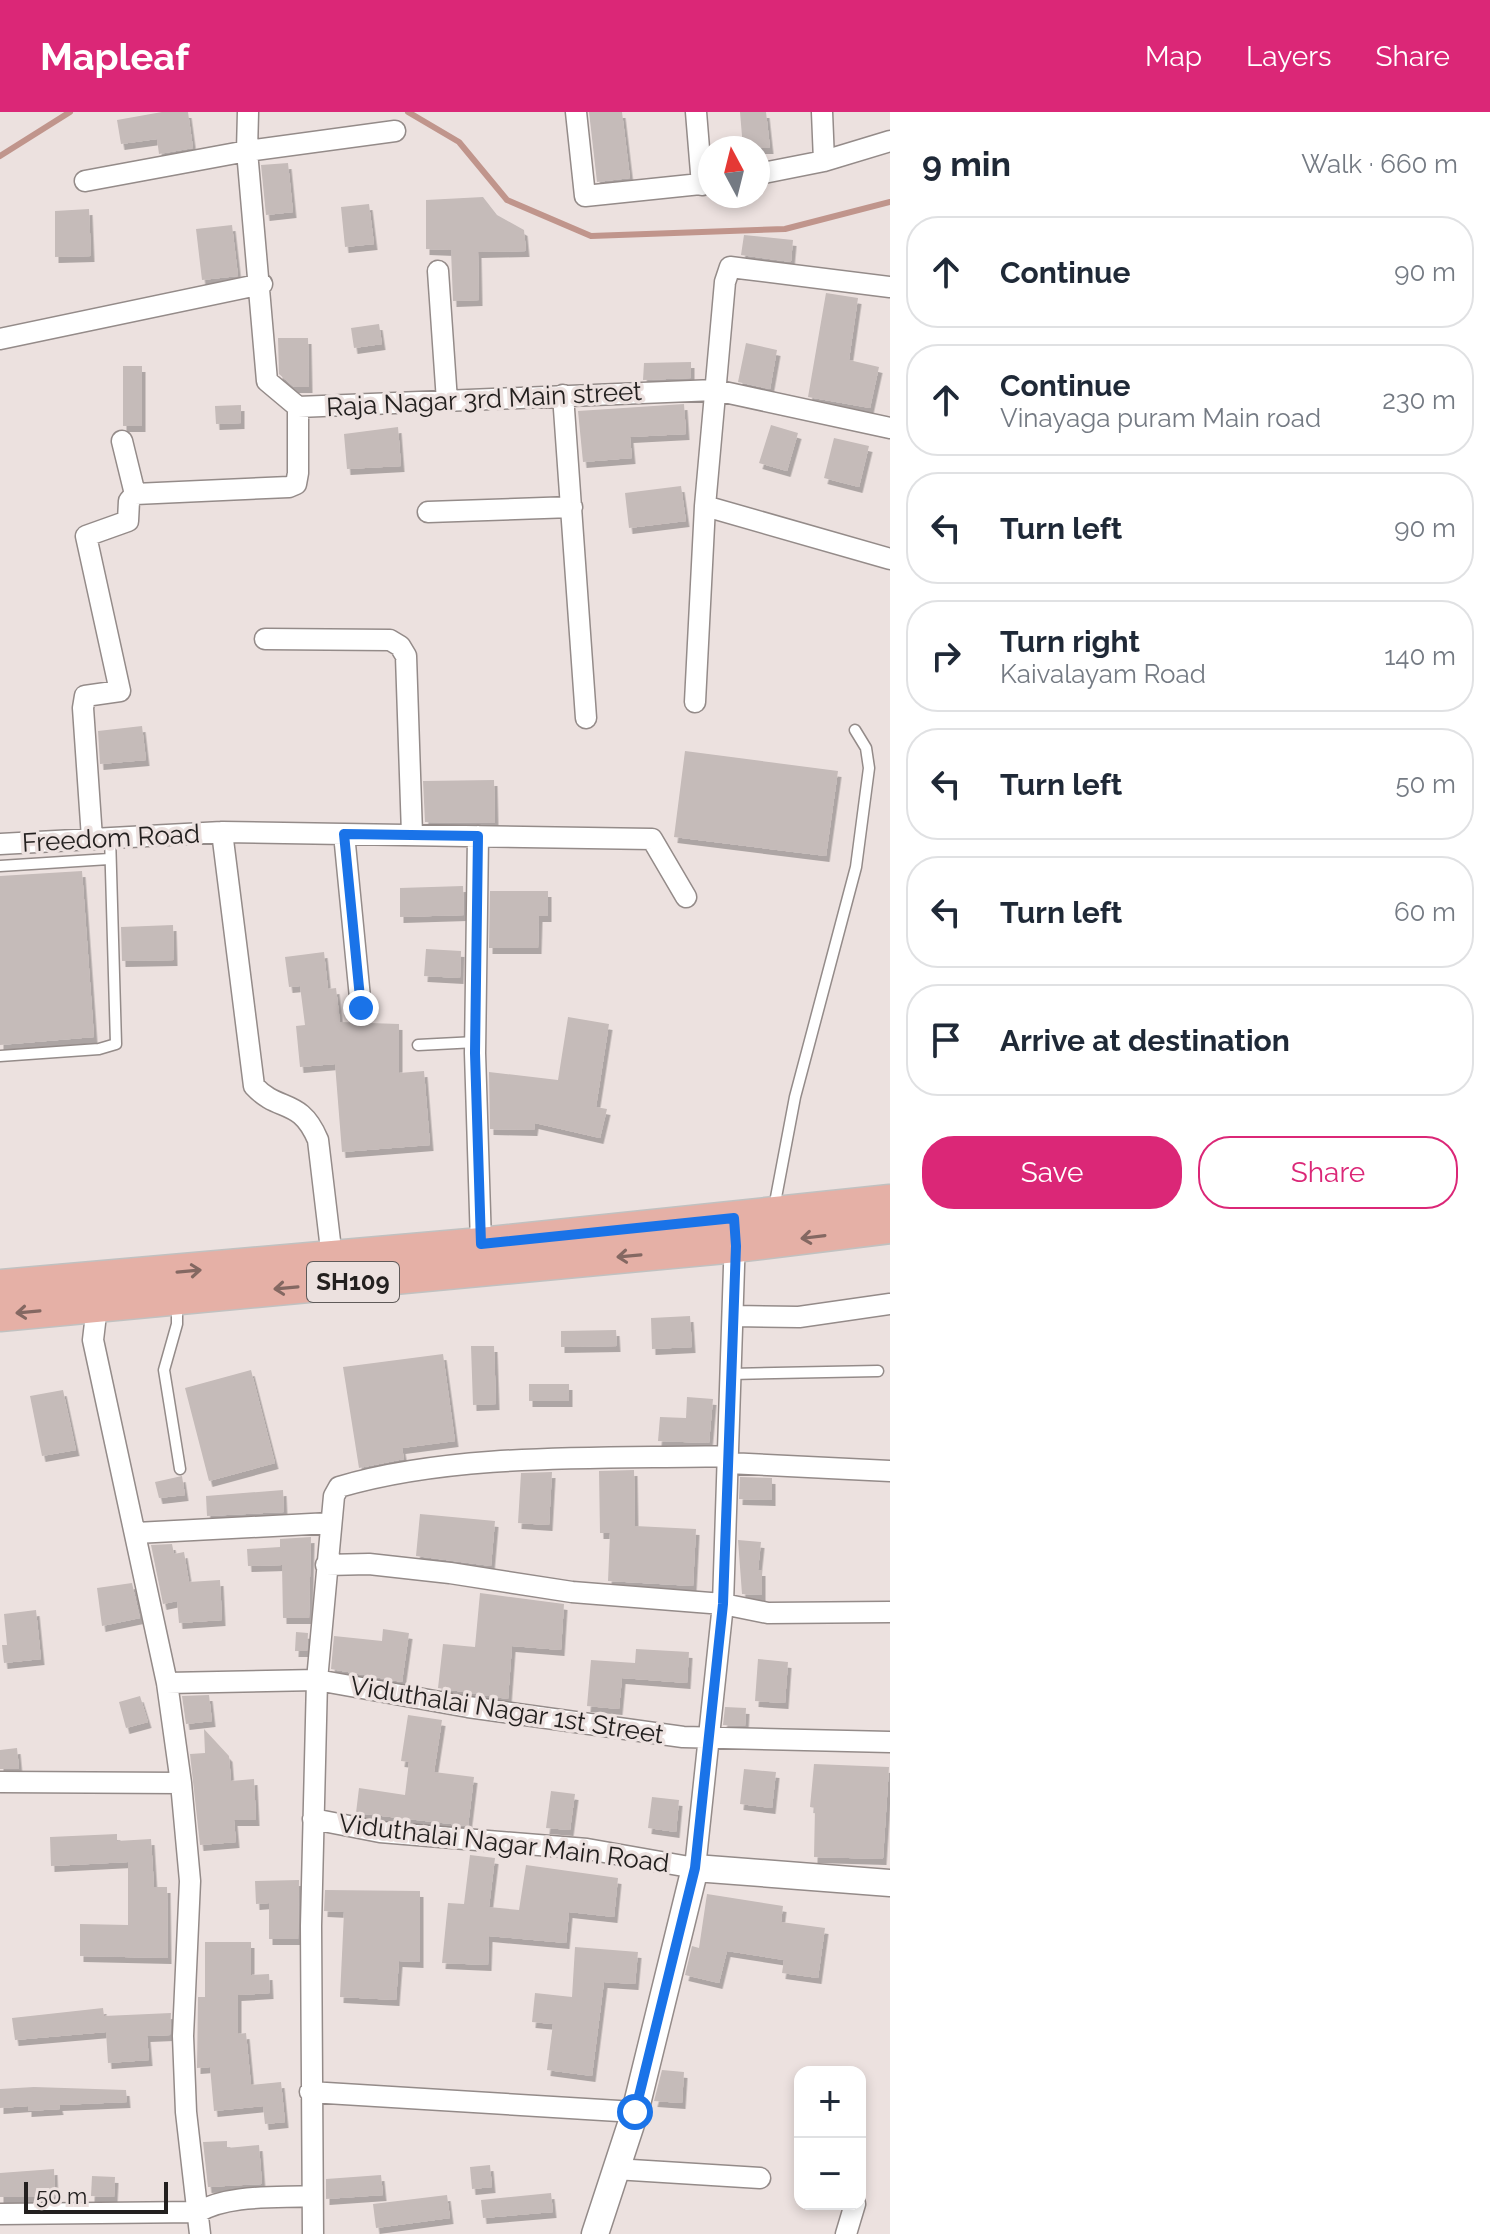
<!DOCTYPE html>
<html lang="en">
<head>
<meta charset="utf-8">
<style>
	body { margin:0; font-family:Raleway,sans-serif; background:#f2f2f3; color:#1f2937 }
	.controls { position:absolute; right:24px; bottom:24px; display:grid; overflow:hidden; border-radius:16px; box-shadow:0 4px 12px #0003 }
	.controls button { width:72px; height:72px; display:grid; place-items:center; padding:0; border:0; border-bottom:2px solid #e0e1e3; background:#fff; color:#1f2937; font:40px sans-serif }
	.compass { position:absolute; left:698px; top:24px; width:72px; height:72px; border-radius:50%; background:#fff; box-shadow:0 4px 12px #0003; rotate:353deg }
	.scale { position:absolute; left:24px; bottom:20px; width:144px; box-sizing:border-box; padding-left:8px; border:4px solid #23201f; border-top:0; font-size:22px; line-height:28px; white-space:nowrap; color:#23201f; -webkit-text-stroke:6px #ece1df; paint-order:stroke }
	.stop { position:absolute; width:24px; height:24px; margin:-18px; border:6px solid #1a73e8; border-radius:50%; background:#fff }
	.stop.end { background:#1a73e8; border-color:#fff; box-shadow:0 2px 8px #0008 }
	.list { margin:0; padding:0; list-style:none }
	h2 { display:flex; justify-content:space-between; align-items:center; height:104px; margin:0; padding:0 32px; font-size:34px }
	h2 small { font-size:26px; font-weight:400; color:#747a83 }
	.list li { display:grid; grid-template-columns:52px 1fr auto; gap:24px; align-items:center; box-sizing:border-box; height:112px; margin:0 16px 16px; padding:0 16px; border:2px solid #e0e1e3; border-radius:32px }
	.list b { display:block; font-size:30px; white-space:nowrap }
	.list p { margin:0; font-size:26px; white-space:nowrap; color:#747a83 }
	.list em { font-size:26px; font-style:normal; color:#747a83 }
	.actions { display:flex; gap:16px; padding:24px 32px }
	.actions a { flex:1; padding:18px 0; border:2px solid #db2777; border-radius:32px; text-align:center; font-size:28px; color:#db2777 }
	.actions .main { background:#db2777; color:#fff }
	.icon { flex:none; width:44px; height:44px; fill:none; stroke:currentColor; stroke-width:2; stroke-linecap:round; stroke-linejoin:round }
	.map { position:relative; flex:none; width:890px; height:2122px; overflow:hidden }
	header { display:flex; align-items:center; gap:48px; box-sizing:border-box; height:112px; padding:0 40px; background:#db2777; color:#fff }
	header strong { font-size:38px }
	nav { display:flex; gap:44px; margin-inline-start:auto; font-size:28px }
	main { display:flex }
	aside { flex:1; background:#fff }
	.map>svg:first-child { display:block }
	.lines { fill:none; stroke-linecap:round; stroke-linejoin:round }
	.stream { stroke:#c0958c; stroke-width:6 }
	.building { fill:#c5bbb9; filter:url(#shadow) }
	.service-casing { stroke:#948b89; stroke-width:13 }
	.minor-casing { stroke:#948b89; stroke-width:23 }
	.tertiary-casing { stroke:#948b89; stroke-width:29 }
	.primary-casing { stroke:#c1c1c0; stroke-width:35 }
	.service { stroke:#fff; stroke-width:10 }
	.minor { stroke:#fff; stroke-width:20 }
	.tertiary { stroke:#fff; stroke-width:26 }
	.primary { stroke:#e5b0a6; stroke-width:32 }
	.oneway { stroke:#846862 }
	.route { stroke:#1a73e8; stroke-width:10 }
	.labels { text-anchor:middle; stroke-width:7; stroke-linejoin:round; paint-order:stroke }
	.shield { fill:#ece1df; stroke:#5f5a59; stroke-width:2 }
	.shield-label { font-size:24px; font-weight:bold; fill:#23201f }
	.street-label { font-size:26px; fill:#23201f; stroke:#ece1df }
</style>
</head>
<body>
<header>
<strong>Mapleaf</strong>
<nav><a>Map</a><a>Layers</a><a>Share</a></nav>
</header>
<main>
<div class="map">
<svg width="890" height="2122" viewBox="0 0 890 2122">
	<defs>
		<filter id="shadow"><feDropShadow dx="3.5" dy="6" stdDeviation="0" flood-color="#0004"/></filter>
	</defs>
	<rect width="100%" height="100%" fill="#ece1df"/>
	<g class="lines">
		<!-- stream -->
		<path class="stream" d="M 408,0 L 459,30 L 507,88 L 591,124 L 785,117 L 890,90
			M 0,44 L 70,0"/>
	</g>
	<!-- building -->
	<path class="building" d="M 162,0 L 188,0 L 193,36 L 159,42 L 157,27 L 121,32 L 117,8 Z
		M 589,0 L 622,0 L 630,66 L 597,70 Z
		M 740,0 L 766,0 L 770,36 L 743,36 Z
		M 288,51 L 293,100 L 266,103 L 261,53 Z
		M 483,85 L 497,103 L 524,118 L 526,139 L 478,140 L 479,188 L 453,189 L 451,138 L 426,137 L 426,88 Z
		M 369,92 L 374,132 L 345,135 L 341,95 Z
		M 89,97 L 91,144 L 55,145 L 55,99 Z
		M 232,113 L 238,164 L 202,168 L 196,117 Z
		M 744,123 L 793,128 L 791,150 L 741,143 Z
		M 826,181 L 858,186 L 849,248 L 879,255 L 870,296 L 808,285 Z
		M 379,212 L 382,232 L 354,236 L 351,216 Z
		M 278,226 L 308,226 L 309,275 L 294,275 L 279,262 Z
		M 746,231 L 777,238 L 770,277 L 738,270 Z
		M 691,250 L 691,266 L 643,268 L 644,251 Z
		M 123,254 L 142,254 L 142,314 L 123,314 Z
		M 684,292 L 686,322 L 630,325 L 632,346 L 583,350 L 578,299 Z
		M 241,293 L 241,311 L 216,312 L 215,294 Z
		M 771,313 L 798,321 L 787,359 L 759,351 Z
		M 398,315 L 401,354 L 347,357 L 344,322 Z
		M 834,326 L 869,334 L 859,375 L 824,366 Z
		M 681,374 L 686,409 L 629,416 L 625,381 Z
		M 142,614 L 146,648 L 100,652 L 98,619 Z
		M 685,639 L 838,659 L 826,744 L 674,725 Z
		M 494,668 L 495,711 L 425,710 L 423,669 Z
		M 82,759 L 94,925 L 0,933 L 0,764 Z
		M 463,774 L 464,803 L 400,805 L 400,776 Z
		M 490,779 L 548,779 L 548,804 L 539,804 L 538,836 L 489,836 Z
		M 173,813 L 174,848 L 122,849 L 121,815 Z
		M 426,837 L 461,839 L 460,866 L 424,864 Z
		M 324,840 L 328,877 L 336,876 L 340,910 L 399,912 L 399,961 L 424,959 L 430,1033 L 342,1040 L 335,952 L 300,955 L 296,914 L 305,913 L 300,874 L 289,875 L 285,845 Z
		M 568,905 L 609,912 L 596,995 L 607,997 L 600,1026 L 535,1011 L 534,1018 L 490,1017 L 489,960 L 558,968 Z
		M 690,1204 L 692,1235 L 652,1237 L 651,1206 Z
		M 616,1218 L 617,1234 L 561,1235 L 561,1219 Z
		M 471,1234 L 494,1234 L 496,1292 L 473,1293 Z
		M 443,1242 L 455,1329 L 402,1336 L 404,1347 L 359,1356 L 343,1255 Z
		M 251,1258 L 275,1351 L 209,1369 L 185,1276 Z
		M 529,1272 L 569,1272 L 569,1289 L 529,1289 Z
		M 63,1278 L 76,1338 L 42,1344 L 30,1284 Z
		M 687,1285 L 713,1287 L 709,1331 L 658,1329 L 660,1305 L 686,1306 Z
		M 634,1358 L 635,1414 L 696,1417 L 693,1474 L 608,1469 L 610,1421 L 600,1421 L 599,1359 Z
		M 552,1360 L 549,1413 L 518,1411 L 521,1361 Z
		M 182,1364 L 185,1383 L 159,1386 L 155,1370 Z
		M 740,1365 L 772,1366 L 772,1388 L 739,1387 Z
		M 283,1378 L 284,1400 L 207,1404 L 206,1384 Z
		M 420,1402 L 495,1409 L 491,1454 L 416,1444 Z
		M 311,1425 L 309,1506 L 283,1506 L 282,1453 L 248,1454 L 247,1437 L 280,1435 L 280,1427 Z
		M 738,1428 L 761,1430 L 758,1458 L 762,1458 L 762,1483 L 742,1482 Z
		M 172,1432 L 174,1442 L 184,1440 L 189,1470 L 220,1468 L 222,1508 L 179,1511 L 177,1489 L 163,1492 L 151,1433 Z
		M 132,1471 L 140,1506 L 102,1514 L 97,1476 Z
		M 480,1481 L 564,1492 L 561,1538 L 512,1534 L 508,1587 L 438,1576 L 443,1532 L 475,1535 Z
		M 36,1498 L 41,1547 L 4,1551 L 2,1533 L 7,1533 L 4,1502 Z
		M 383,1517 L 409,1521 L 402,1570 L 331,1557 L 334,1524 L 382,1529 Z
		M 296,1520 L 308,1521 L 307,1539 L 295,1539 Z
		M 636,1537 L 689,1540 L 687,1571 L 622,1566 L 619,1597 L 587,1594 L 591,1548 L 635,1551 Z
		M 758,1547 L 788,1550 L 785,1591 L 755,1589 Z
		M 209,1583 L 212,1609 L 186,1612 L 182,1584 Z
		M 140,1584 L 148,1610 L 126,1616 L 119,1590 Z
		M 725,1595 L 746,1596 L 745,1614 L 723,1613 Z
		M 408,1603 L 442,1608 L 434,1660 L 474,1665 L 468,1714 L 356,1701 L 359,1676 L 405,1683 L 409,1650 L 401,1649 Z
		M 204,1617 L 229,1644 L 231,1669 L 254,1667 L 256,1708 L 234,1708 L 236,1730 L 200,1733 L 190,1642 L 205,1641 Z
		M 17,1636 L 19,1657 L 0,1657 L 0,1638 Z
		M 814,1652 L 889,1655 L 883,1747 L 814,1745 L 815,1696 L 810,1695 Z
		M 744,1657 L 776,1660 L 772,1696 L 740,1692 Z
		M 551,1679 L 575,1682 L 570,1718 L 546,1716 Z
		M 652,1685 L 679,1688 L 676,1720 L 648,1716 Z
		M 117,1722 L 117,1729 L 151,1727 L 154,1775 L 167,1775 L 168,1846 L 80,1844 L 80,1812 L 128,1813 L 128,1750 L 51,1754 L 50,1725 Z
		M 470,1743 L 495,1746 L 489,1795 L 519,1798 L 526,1753 L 618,1766 L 614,1805 L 569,1800 L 566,1831 L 489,1824 L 488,1853 L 442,1851 L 448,1791 L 464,1792 Z
		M 299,1768 L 298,1827 L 269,1827 L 269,1791 L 256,1792 L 255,1769 Z
		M 325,1778 L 420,1779 L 420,1850 L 399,1849 L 396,1888 L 340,1885 L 344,1800 L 324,1799 Z
		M 707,1782 L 783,1794 L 781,1810 L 825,1816 L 818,1866 L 782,1861 L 784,1848 L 727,1839 L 719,1871 L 685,1863 L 692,1834 L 699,1836 Z
		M 205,1830 L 251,1830 L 251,1863 L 269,1862 L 270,1881 L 238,1883 L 238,1922 L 246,1921 L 251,1973 L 281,1970 L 285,2010 L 265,2012 L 263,1994 L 214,1999 L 210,1955 L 197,1956 L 198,1885 L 205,1885 Z
		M 575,1835 L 638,1840 L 635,1872 L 604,1870 L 592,1964 L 547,1958 L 553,1912 L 532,1910 L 535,1881 L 572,1885 Z
		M 103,1896 L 104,1904 L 171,1901 L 170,1923 L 147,1924 L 149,1948 L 108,1951 L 106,1920 L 15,1928 L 12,1906 Z
		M 662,1958 L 684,1960 L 682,1991 L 654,1989 Z
		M 34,1975 L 126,1978 L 127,1990 L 59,1993 L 60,1997 L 28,1999 L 28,1994 L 0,1996 L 0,1977 Z
		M 227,2029 L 227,2036 L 259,2033 L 262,2072 L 208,2075 L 203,2030 Z
		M 490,2053 L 492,2075 L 472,2077 L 470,2055 Z
		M 54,2057 L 55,2085 L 0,2085 L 0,2061 Z
		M 381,2063 L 383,2083 L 326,2087 L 326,2067 Z
		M 92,2064 L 115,2065 L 114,2085 L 91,2084 Z
		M 551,2081 L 553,2100 L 483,2106 L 481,2088 Z
		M 447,2083 L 450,2106 L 376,2116 L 373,2092 Z"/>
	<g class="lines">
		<!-- service casing -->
		<g class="service-casing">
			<path id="service" d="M 0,754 L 109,747
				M 418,933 L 476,930
				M 0,944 L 99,937 L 116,932 L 110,724
				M 774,1096 L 795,985 L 856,755 L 869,656 L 866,636 L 855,618
				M 177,1190 L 177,1212 L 164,1258 L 180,1357
				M 731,1262 L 878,1259"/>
		</g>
		<!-- minor casing -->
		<g class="minor-casing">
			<path id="minor" d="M 248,0 L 247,39 L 267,269 L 298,295 L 715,278 L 890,316
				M 576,0 L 585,84 L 710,71
				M 696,0 L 702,73
				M 822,0 L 824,49
				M 758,62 L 824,49 L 890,29
				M 85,69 L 247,39 L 395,19
				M 438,159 L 447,289
				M 0,227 L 262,172
				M 563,283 L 586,606
				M 122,329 L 135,382 L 289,375 L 296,372 L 298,361 L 298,295
				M 705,394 L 890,447
				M 428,400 L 572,395
				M 265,527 L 390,528 L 400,534 L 406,544 L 412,722
				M 695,590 L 705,394 L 725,170 L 730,155 L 890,175
				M 344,722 L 361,896
				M 478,724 L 475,941 L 481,1132
				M 92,726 L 83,596 L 85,584 L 120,579 L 86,424 L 128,409 L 129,389 L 135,382
				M 0,732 L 222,720
				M 332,1146 L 318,1028 C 300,985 279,1001 254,974 L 222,720 L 652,727 L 686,785
				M 97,1194 L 93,1228 L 167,1571 L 181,1671 L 190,1769 L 183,1924 L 186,2000 L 200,2122
				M 734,1204 L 799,1205 L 890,1192
				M 728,1351 L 890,1359
				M 136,1421 L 330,1411
				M 326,1453 L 369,1452 L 450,1461 L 572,1480 L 723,1492 L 768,1501 L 890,1500
				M 167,1571 L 317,1568 L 468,1595 L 683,1625 L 890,1630
				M 0,1670 L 181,1671
				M 313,1707 L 380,1720 L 587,1737 L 695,1756 L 723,1492 L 735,1124
				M 310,1980 L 635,2000
				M 615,2057 L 760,2066
				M 0,2102 L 198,2100 C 229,2082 276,2086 311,2084
				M 313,2122 L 311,1814 L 317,1568 L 334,1384 L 339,1375 C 457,1340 604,1347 727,1344
				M 846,2122 L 855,2092"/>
		</g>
		<!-- tertiary casing -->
		<g class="tertiary-casing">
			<path id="tertiary" d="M 595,2122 L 635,2000 L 695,1756 L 890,1771"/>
		</g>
		<!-- primary casing -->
		<g class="primary-casing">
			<path id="primary" d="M 0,1174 L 481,1132 L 890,1089
				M 0,1203 L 736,1134 L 890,1115"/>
		</g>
		<!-- service -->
		<use href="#service" class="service"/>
		<!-- minor -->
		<use href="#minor" class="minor"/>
		<!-- tertiary -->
		<use href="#tertiary" class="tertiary"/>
		<!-- primary -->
		<use href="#primary" class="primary"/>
	</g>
	<!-- one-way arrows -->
	<defs><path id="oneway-shaft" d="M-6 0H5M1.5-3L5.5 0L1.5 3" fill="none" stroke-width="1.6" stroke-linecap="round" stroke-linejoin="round" transform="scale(2)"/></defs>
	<g class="oneway">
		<use href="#oneway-shaft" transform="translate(813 1125) rotate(173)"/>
		<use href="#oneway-shaft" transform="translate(629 1144) rotate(175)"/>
		<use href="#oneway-shaft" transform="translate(189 1159) rotate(-5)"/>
		<use href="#oneway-shaft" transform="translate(286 1176) rotate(175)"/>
		<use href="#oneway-shaft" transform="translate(28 1200) rotate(175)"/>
	</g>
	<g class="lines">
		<!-- route -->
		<path class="route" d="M 361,896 L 344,722 L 478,724 L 475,941 L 481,1132 L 734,1106 L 736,1134 L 723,1492 L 695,1756 L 635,2000"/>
	</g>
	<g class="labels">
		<!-- shield labels -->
		<rect class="shield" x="307" y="1150" width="92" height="40" rx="6"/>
		<g class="shield-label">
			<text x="353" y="1178">SH109</text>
		</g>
		<!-- street labels -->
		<g class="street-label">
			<text transform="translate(484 287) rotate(-3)" y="9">Raja Nagar 3rd Main street</text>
			<text transform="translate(111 726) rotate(-3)" y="9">Freedom Road</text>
			<text transform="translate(507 1598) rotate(9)" y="9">Viduthalai Nagar 1st Street</text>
			<text transform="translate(504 1731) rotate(7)" y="9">Viduthalai Nagar Main Road</text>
		</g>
	</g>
</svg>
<div class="controls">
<button>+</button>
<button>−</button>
</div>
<svg class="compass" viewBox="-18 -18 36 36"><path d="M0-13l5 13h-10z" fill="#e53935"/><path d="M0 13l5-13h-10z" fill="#747a83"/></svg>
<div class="scale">50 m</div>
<div class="stop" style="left:635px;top:2000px"></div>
<div class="stop end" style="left:361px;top:896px"></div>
</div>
<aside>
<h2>9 min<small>Walk · 660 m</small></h2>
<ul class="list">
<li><svg class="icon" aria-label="ahead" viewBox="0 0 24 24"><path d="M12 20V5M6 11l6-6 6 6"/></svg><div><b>Continue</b></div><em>90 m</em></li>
<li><svg class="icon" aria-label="ahead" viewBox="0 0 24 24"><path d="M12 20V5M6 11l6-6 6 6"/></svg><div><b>Continue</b><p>Vinayaga puram Main road</p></div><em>230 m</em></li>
<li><svg class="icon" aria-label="left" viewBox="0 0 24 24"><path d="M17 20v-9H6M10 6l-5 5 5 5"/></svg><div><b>Turn left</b></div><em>90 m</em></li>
<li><svg class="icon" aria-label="right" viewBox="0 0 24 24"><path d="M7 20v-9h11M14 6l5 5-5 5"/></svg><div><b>Turn right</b><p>Kaivalayam Road</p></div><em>140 m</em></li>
<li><svg class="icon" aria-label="left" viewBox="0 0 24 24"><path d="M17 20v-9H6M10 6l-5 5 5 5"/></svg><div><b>Turn left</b></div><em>50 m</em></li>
<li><svg class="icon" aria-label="left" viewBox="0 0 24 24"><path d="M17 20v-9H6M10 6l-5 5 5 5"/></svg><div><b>Turn left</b></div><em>60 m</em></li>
<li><svg class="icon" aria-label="arrive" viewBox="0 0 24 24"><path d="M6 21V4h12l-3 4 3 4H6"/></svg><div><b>Arrive at destination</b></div></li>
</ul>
<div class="actions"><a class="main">Save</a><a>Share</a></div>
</aside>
</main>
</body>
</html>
